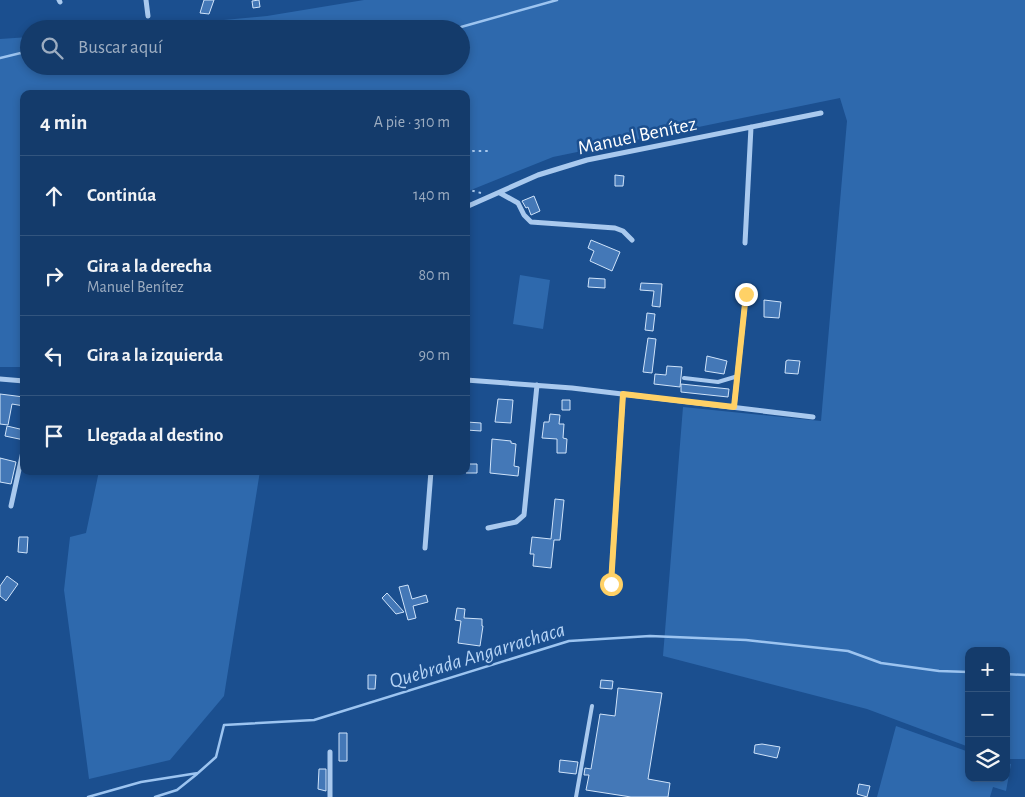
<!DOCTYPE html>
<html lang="es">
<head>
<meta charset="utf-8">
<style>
	body { margin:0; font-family:"Alegreya Sans",sans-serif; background:#214673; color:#f1f3f6 }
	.controls { position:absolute; right:15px; bottom:15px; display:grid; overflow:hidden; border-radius:10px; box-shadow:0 2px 8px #0003 }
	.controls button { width:45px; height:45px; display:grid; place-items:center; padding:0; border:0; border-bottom:1px solid #33557e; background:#143b6b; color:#f1f3f6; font:25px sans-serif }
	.stop { position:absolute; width:15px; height:15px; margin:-11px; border:4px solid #ffd166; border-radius:50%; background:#fff }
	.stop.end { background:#ffd166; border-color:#fff; box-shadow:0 1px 5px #0008 }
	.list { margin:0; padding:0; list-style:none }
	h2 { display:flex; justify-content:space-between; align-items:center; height:65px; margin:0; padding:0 20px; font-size:21px }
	h2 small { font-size:16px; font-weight:400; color:#9dadc1 }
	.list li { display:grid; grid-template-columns:32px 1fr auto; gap:15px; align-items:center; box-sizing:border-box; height:80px; padding:0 20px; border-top:1px solid #33557e }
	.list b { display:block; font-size:19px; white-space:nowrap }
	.list p { margin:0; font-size:16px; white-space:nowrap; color:#9dadc1 }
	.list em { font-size:16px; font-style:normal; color:#9dadc1 }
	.icon { flex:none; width:28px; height:28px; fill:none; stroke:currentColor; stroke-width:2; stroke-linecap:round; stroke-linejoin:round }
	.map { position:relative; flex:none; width:1025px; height:797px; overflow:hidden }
	.search { position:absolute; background:#143b6b; box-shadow:0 2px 8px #0003; left:20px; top:20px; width:450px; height:55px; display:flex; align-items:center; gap:12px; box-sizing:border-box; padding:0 18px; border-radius:28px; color:#9dadc1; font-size:19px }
	.panel { position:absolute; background:#143b6b; box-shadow:0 2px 8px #0003; left:20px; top:90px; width:450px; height:385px; border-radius:10px }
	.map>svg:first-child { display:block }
	.green { fill:#2e69ad }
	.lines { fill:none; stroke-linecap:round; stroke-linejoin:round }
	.stream { stroke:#9cc4f0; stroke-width:2.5 }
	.building { fill:#4478b7; stroke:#cfe3fa }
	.path { stroke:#a9c9ee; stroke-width:2; stroke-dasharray:2.5 4; stroke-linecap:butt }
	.service { stroke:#a9c9ee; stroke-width:4 }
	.minor { stroke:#a9c9ee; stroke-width:5 }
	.route { stroke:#ffd166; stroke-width:6 }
	.labels { text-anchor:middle; stroke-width:5; stroke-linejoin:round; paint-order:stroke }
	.street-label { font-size:20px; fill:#fff; stroke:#1b4f8f }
	.water-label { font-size:21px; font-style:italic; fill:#b5d3f5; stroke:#1b4f8f }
</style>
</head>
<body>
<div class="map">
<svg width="1025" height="797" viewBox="0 0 1025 797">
	<rect width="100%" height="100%" fill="#1b4f8f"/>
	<!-- green -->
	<path class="green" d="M 364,0 L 1025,0 L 1025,759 L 1006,759 L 1006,651 L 969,651 L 969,747 L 867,709 L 663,656 L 683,407 L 821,421 L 847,121 L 840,98 L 553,157 L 466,192 L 466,94 L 24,94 L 24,367 L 0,367 L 0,39 L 29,37 L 29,66 L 461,66 L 461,29 L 127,29 L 267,16 Z
		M 520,275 L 550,280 L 543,329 L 513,324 Z
		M 99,471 L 260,471 L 224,696 L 170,760 L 89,779 L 64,590 L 70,537 L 86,533 Z
		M 896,726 L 969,752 L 969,778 L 1006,778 L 1006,763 L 1011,764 L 1006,791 L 993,787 L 990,797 L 877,797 Z"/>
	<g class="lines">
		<!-- stream -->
		<path class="stream" d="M 430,29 L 461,27 L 557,0
			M 0,58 L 29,51
			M 1006,674 L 1025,675
			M 88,797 L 141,782 L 198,773 L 216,757 L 224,725 L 314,720 L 569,641 L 650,636 L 746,640 L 848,651 L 881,663 L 939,671 L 969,672
			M 155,797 L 177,790 L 197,774"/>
	</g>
	<!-- building -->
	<path class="building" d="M 204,0 L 214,0 L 209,14 L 200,13 Z
		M 259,0 L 260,7 L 253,8 L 252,1 Z
		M 615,175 L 624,176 L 623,186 L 615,186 Z
		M 534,196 L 540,211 L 531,215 L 528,207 L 526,208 L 522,201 Z
		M 591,240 L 620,252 L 612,271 L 590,261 L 594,251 L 588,248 Z
		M 589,278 L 605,279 L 605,288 L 588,287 Z
		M 641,283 L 662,284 L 660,307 L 652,306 L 654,291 L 640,290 Z
		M 764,300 L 781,302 L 779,318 L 764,317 Z
		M 647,313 L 655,314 L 653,331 L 645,330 Z
		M 648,338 L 656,339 L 652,373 L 643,372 Z
		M 707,356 L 727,361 L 724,374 L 705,371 Z
		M 788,360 L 800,361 L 798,374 L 785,373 L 786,361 Z
		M 667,366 L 682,367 L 680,387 L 654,384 L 655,374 L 666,375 Z
		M 681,384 L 729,389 L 728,397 L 681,392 Z
		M 0,394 L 24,397 L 24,406 L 12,404 L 8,425 L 0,424 Z
		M 498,399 L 513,400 L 511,423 L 495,422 Z
		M 562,400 L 570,400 L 570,410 L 562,410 Z
		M 550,414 L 560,415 L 559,424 L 564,424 L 563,438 L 567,439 L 566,453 L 557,453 L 557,439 L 542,438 L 544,422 L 549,422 Z
		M 467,422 L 481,423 L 481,431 L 466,430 Z
		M 7,426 L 24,430 L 24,440 L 5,436 Z
		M 492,439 L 511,441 L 511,443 L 516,444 L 514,466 L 519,467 L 518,476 L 490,473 Z
		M 0,458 L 16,462 L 11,484 L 0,482 Z
		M 467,464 L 477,464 L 477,473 L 466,473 Z
		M 555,499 L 564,500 L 560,540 L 554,540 L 551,568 L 533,566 L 534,554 L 530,554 L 532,537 L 551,539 Z
		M 19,537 L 28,537 L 27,553 L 18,552 Z
		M 7,576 L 18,584 L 6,601 L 0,596 L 0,586 Z
		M 408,585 L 412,599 L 426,595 L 428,602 L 413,606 L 416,618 L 408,620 L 399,587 Z
		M 387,593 L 404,612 L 396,614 L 382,598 Z
		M 457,608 L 465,609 L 464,618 L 482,619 L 482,626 L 483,626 L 480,646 L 458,643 L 461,621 L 455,620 Z
		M 368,675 L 376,675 L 375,689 L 368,689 Z
		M 601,680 L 613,681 L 612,689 L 600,688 Z
		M 618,688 L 662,693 L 648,779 L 670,783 L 668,797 L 631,797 L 586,790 L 589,775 L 584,775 L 585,768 L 591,769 L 600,714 L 615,716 Z
		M 339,733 L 347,733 L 347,761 L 339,761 Z
		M 762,744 L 780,747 L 777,758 L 754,753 L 755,745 Z
		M 560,760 L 578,762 L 576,774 L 559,772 Z
		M 319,769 L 326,769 L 326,791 L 318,789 Z
		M 859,784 L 870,786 L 867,797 L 857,794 Z"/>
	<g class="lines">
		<!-- path -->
		<path class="path" d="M 466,153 L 473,151 L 491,151
			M 466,189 L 481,193"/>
		<!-- service -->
		<path class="service" d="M 684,378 L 718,382 L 738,376
			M 576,797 L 592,706"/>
		<!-- minor -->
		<path class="minor" d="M 59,0 L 60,2
			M 146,0 L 148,16
			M 500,193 L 518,203 L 524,215 L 531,222 L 615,228 L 623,231 L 632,240
			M 466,207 L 538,175 L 587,160 L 821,113
			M 745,243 L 751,127
			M 0,379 L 24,381
			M 466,380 L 572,388 L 813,417
			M 734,407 L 746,294
			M 11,506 L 24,447
			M 488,528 L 516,522 L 524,515 L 537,385
			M 425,548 L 431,471
			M 611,584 L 623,394
			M 330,797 L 330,752"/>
	</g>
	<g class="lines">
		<!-- route -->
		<path class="route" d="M 611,584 L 623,394 L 734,407 L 746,294"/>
	</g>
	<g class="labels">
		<!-- street labels -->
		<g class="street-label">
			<text transform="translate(637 135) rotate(-12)" y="7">Manuel Benítez</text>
		</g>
		<!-- water labels -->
		<g class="water-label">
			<text transform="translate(477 655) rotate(-17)" y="7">Quebrada Angarrachaca</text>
		</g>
	</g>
</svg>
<div class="controls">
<button>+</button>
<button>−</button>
<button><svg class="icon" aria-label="layers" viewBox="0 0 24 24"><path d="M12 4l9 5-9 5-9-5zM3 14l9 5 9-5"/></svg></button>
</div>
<div class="stop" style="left:611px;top:584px"></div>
<div class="stop end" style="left:746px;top:294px"></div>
<div class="search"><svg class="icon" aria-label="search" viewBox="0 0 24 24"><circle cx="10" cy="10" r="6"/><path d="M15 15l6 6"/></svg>Buscar aquí</div>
<section class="panel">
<h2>4 min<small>A pie · 310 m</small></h2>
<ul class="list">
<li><svg class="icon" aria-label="ahead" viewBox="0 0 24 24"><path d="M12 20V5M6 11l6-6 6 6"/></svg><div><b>Continúa</b></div><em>140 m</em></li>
<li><svg class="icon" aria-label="right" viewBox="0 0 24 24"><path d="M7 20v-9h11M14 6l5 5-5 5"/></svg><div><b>Gira a la derecha</b><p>Manuel Benítez</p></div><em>80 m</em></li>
<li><svg class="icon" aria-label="left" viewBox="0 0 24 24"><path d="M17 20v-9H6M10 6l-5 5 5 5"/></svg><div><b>Gira a la izquierda</b></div><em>90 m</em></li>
<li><svg class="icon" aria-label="arrive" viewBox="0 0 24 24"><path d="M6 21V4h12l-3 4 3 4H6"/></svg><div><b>Llegada al destino</b></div></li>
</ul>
</section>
</div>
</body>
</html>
